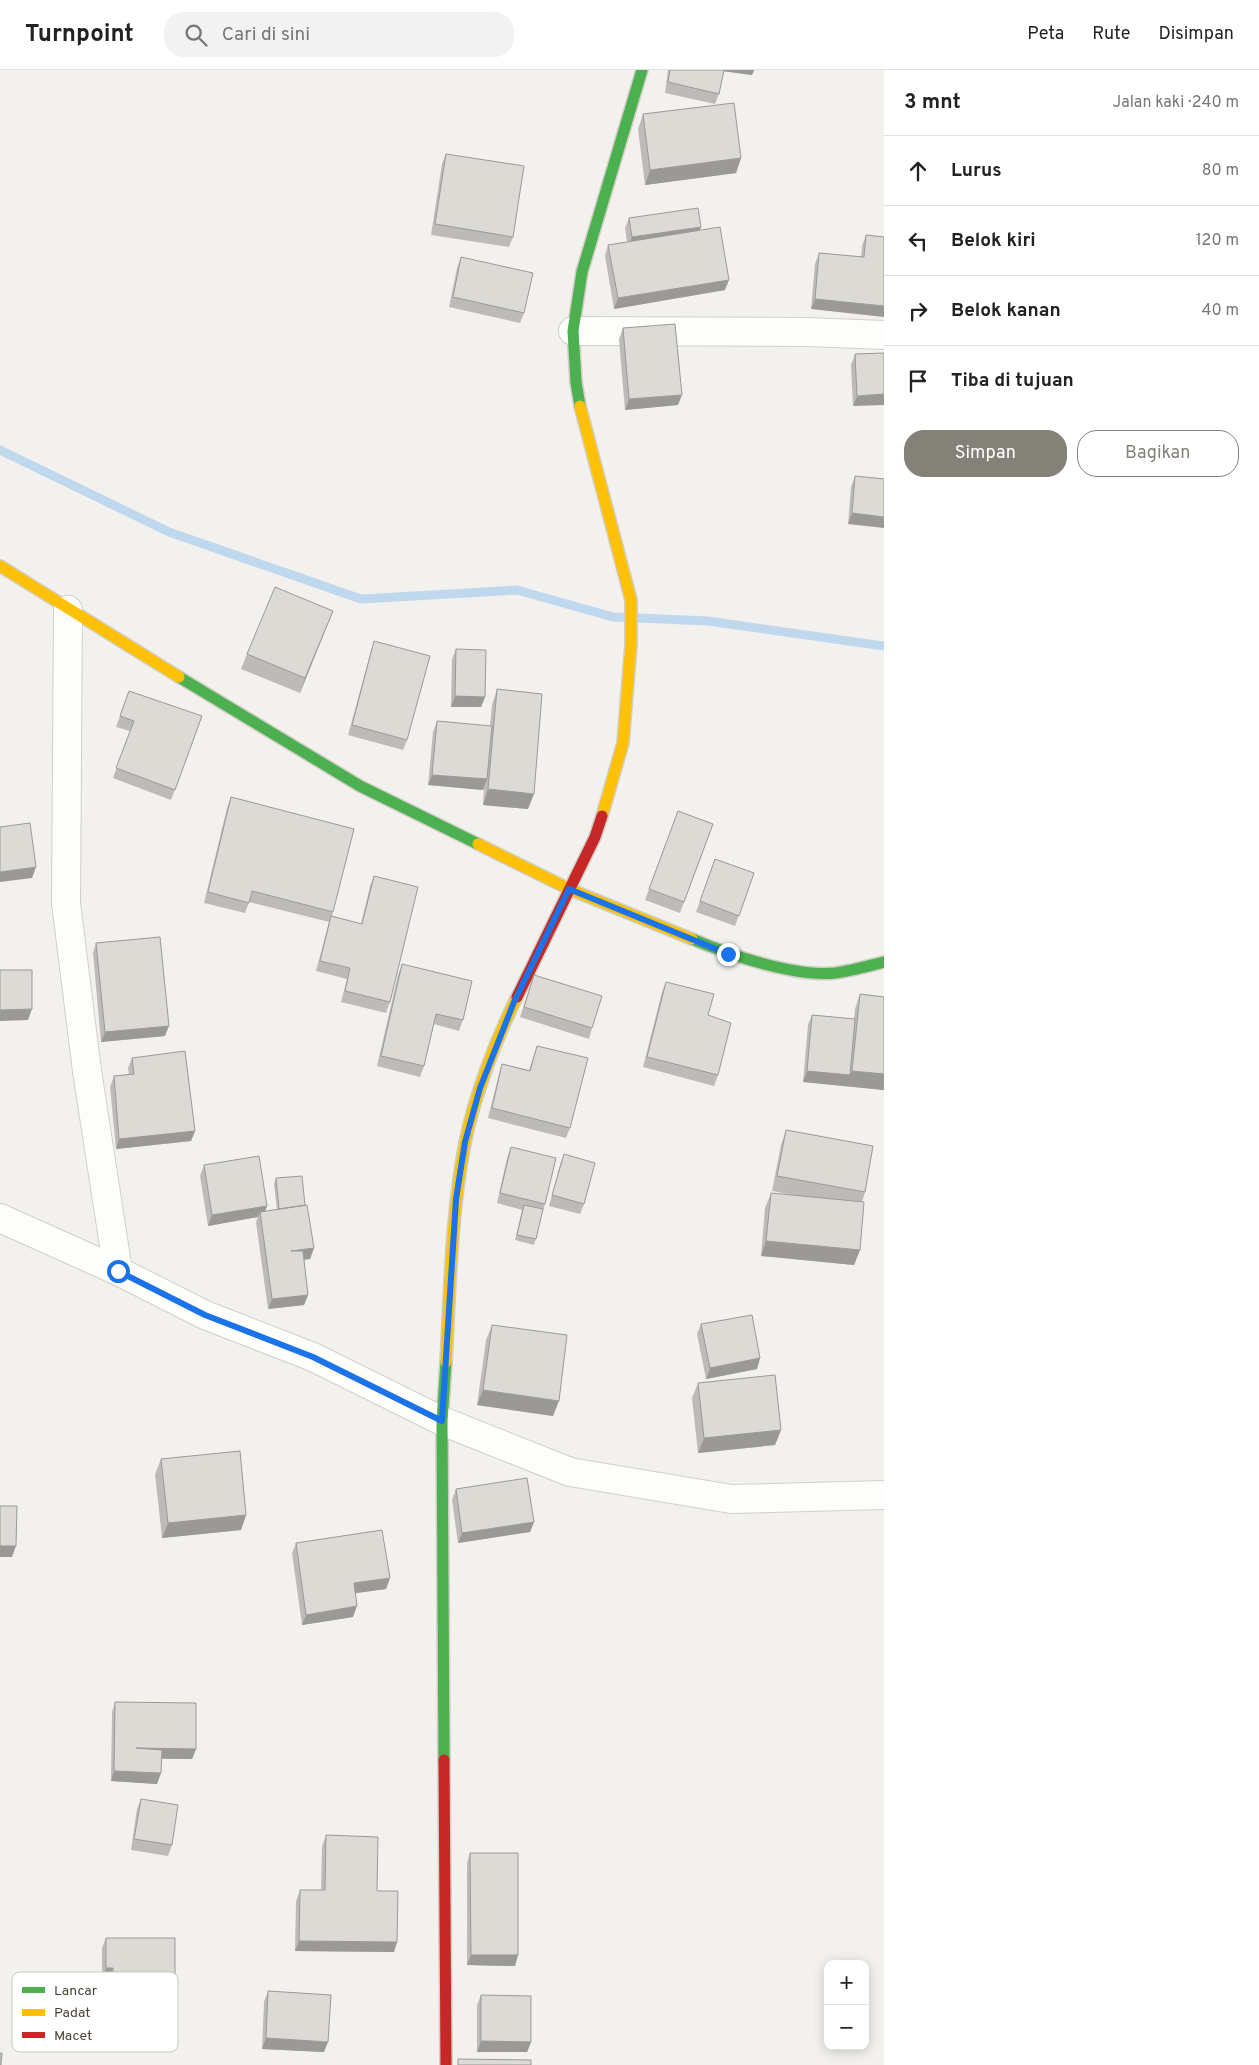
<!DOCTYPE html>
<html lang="id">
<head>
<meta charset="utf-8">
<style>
	body { margin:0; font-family:Overpass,sans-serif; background:#f2f2f2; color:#222 }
	.controls { position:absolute; right:15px; bottom:15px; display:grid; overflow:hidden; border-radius:10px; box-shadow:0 2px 12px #0003 }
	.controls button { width:45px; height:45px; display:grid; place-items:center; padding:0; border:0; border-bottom:1px solid #e0e0e0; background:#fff; color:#222; font:25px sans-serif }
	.stop { position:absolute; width:15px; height:15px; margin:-11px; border:4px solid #1a73e8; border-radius:50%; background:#fff }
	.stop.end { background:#1a73e8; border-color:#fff; box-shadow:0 1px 5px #0008 }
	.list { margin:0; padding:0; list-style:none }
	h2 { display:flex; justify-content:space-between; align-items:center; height:65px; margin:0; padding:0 20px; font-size:21px }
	h2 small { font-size:16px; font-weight:400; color:#767676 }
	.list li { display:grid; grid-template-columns:32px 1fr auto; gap:15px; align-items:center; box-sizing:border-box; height:70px; padding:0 20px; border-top:1px solid #e0e0e0 }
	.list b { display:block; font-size:19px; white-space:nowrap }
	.list em { font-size:16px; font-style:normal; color:#767676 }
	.actions { display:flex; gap:10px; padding:15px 20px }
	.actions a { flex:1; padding:11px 0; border:1px solid #848178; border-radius:20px; text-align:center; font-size:18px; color:#848178 }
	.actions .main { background:#848178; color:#fff }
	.icon { flex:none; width:28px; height:28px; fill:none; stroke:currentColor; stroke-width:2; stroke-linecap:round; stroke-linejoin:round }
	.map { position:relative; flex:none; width:884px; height:1995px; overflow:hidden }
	header { display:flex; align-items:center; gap:30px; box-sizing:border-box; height:70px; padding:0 25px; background:#fff; border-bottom:1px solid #e0e0e0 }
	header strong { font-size:24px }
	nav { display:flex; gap:28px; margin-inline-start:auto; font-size:18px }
	.search { width:350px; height:45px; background:#f2f2f2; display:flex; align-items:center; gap:12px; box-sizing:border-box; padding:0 18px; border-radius:20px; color:#767676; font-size:19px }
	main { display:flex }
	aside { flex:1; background:#fff }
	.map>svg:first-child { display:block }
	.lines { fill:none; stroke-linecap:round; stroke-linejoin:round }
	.stream { stroke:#c0d8ee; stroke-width:9 }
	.street-casing { stroke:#d1cfca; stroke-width:30 }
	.fast-casing { stroke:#d1cec4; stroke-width:14 }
	.slow-casing { stroke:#d1cec4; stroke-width:14 }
	.jam-casing { stroke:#d1cec4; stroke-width:14 }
	.street { stroke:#fdfdfc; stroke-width:28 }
	.fast { stroke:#4caf50; stroke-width:11 }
	.slow { stroke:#ffc107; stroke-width:11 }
	.jam { stroke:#c62828; stroke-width:11 }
	.wall { fill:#bdbbb7 }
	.shaded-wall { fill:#9a9995 }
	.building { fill:#dcdad5; stroke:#9a9995 }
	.route { stroke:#1a73e8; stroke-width:6 }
	.key { fill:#fff; stroke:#c8c7c4; stroke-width:1 }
	.key-label { font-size:14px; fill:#494439 }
</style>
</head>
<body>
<header>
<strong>Turnpoint</strong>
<div class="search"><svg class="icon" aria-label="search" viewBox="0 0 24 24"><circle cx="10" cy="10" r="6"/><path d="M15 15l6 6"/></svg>Cari di sini</div>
<nav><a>Peta</a><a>Rute</a><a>Disimpan</a></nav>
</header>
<main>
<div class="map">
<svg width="884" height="1995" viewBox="0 0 884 1995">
	<rect width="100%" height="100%" fill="#f3f1ed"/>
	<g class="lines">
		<!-- stream -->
		<path class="stream" d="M 0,380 L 169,462 L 361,529 L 517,520 L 613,547 L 708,551 L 884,576"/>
		<!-- street casing -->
		<g class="street-casing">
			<path id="street" d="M 573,261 L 807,262 L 884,265
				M 68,540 L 66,833 L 87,1001 L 118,1201
				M 0,1148 L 118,1201 L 205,1245 L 313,1287 L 442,1351 L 570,1402 L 731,1429 L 884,1425"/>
		</g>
		<!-- fast casing -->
		<g class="fast-casing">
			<path id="fast" d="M 580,336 L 576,312 L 573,261 L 582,202 L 642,0
				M 179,607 L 360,716 L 478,774
				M 692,869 C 730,885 794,907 835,903 C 851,901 868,896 884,892
				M 444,1690 L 442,1351 L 446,1292"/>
		</g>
		<!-- slow casing -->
		<g class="slow-casing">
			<path id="slow" d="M 580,336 L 631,530 L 631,574 L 623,673 L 602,746
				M 0,496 L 179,607
				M 478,774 L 569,819 L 692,869
				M 446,1292 C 450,1219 451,1145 465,1073 C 474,1027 496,969 517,927"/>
		</g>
		<!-- jam casing -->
		<g class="jam-casing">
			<path id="jam" d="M 517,927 L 595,767 L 602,746
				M 444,1690 L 446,1995"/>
		</g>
		<!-- street -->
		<use href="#street" class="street"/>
		<!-- fast -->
		<use href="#fast" class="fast"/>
		<!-- slow -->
		<use href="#slow" class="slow"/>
		<!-- jam -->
		<use href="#jam" class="jam"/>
	</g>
	<!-- wall -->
	<path class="wall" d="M 668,0 L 754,0 L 752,5 L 724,1 L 719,24 L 715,34 L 665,23 Z
		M 643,44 L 741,88 L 736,103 L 645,115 L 638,59 Z
		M 446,84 L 513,167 L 509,177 L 431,165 L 442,94 Z
		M 629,148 L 700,160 L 725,220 L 614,239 L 605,186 L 608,175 L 627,172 L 625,158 Z
		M 866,165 L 884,167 L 811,239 L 815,194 L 819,183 L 861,187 L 862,176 Z
		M 461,187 L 524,243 L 520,253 L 449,237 L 457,198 Z
		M 623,258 L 678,335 L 625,340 L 619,269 Z
		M 884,283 L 853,336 L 851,295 L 855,284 Z
		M 855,406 L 884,409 L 848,454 L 851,417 Z
		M 333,541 L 300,623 L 241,599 L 247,584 Z
		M 374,571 L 407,670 L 403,680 L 348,665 L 371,581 Z
		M 456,579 L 485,627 L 481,637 L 451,637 L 452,589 Z
		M 497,619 L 528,739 L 483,735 L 484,717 L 483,720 L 428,715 L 433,662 L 437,651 L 490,656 L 492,635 Z
		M 129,621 L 202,646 L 171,730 L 113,708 L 130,661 L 116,657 Z
		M 231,727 L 333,842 L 332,846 L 361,854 L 370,816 L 374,806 L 390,932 L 386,943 L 341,932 L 347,909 L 316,901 L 329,852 L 249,832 L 245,843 L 204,833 L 227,738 Z
		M 678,741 L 713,754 L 680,843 L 645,830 Z
		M 715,789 L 754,803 L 735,856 L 696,842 Z
		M 96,873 L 165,966 L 101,972 L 93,883 Z
		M 402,894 L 463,950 L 459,961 L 434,954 L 424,996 L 420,1007 L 377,996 L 398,905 Z
		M 534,905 L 592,958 L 589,969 L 520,947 Z
		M 666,912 L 708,945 L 718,1005 L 714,1016 L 643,997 L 662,922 Z
		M 860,924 L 884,927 L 884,1020 L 803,1012 L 808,955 L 812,945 L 854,949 L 855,939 Z
		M 537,976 L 570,1058 L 566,1068 L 488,1048 L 499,1004 L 502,994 L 529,1000 Z
		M 132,988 L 195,1061 L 191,1071 L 116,1079 L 110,1017 L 114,1006 L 129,1005 L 128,998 Z
		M 786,1060 L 865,1122 L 862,1132 L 860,1180 L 854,1195 L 761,1186 L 765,1138 L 771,1123 L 798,1126 L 772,1121 L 781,1075 Z
		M 511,1077 L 545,1134 L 534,1175 L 515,1170 L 522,1140 L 497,1133 L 507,1088 Z
		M 564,1084 L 584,1134 L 580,1144 L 549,1136 L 560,1095 Z
		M 204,1095 L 267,1136 L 265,1141 L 277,1139 L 274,1114 L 276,1108 L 305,1135 L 314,1178 L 310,1189 L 304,1189 L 308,1225 L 304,1235 L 268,1239 L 256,1152 L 258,1147 L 208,1156 L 200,1106 Z
		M 701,1254 L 760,1288 L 757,1299 L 706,1309 L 697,1264 Z
		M 492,1255 L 553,1346 L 477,1335 L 486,1270 Z
		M 698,1313 L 781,1360 L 775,1375 L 698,1383 L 692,1328 Z
		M 161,1389 L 246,1445 L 241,1460 L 162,1468 L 155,1404 Z
		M 456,1419 L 534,1452 L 530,1462 L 458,1473 L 452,1430 Z
		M 296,1473 L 390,1508 L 386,1519 L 355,1523 L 353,1547 L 302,1555 L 292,1483 Z
		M 115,1632 L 196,1679 L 192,1689 L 162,1689 L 157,1714 L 111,1711 L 112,1642 Z
		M 141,1729 L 172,1775 L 168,1786 L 131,1780 L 137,1739 Z
		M 326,1765 L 377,1821 L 397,1872 L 394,1882 L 295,1881 L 296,1831 L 300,1820 L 321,1820 L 322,1776 Z
		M 470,1783 L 518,1885 L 515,1896 L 467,1895 L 467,1793 Z
		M 106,1868 L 172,1957 L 109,1957 L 109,1908 L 102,1908 L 102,1878 Z
		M 268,1921 L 324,1982 L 262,1979 L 264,1932 Z
		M 481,1925 L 531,1972 L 527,1982 L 477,1982 L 477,1935 Z"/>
	<!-- shaded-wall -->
	<path class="shaded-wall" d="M 714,0 L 754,0 L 752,5 Z
		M 741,88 L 736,103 L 645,115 L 650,100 Z
		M 701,157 L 697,168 L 628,178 L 632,167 Z
		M 729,210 L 725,220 L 614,239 L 618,228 Z
		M 815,229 L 884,236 L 884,247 L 811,239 Z
		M 884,324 L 884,335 L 853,336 L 857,326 Z
		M 682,325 L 678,335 L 625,340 L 629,329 Z
		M 852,443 L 884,447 L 884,458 L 848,454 Z
		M 333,541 L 327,556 L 300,623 L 305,608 Z
		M 455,626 L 485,627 L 481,637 L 451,637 Z
		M 432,705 L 487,709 L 483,720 L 428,715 Z
		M 488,719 L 534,724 L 528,739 L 483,735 Z
		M 36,797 L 32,808 L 0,812 L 0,802 Z
		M 32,939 L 28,950 L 0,951 L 0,940 Z
		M 169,956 L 165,966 L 101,972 L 105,962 Z
		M 807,1001 L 850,1005 L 852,1001 L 884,1004 L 884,1020 L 803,1012 Z
		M 195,1061 L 191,1071 L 116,1079 L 119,1069 Z
		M 267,1136 L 263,1146 L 260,1142 L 258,1147 L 208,1156 L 212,1145 Z
		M 766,1171 L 860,1180 L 854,1195 L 761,1186 Z
		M 314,1178 L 310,1189 L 288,1192 L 291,1181 Z
		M 308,1225 L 304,1235 L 268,1239 L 272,1229 Z
		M 760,1288 L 757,1299 L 706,1309 L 710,1298 Z
		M 483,1320 L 559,1331 L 553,1346 L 477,1335 Z
		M 781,1360 L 775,1375 L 698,1383 L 704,1368 Z
		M 246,1445 L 241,1460 L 162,1468 L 168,1453 Z
		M 534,1452 L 530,1462 L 458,1473 L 462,1463 Z
		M 0,1476 L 16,1476 L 12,1487 L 0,1487 Z
		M 390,1508 L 386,1519 L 350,1524 L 354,1513 Z
		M 357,1536 L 353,1547 L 302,1555 L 306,1545 Z
		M 136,1678 L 196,1679 L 192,1689 L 132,1688 Z
		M 114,1701 L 161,1703 L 157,1714 L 111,1711 Z
		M 299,1871 L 397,1872 L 394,1882 L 295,1881 Z
		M 471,1885 L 518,1885 L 515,1896 L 467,1895 Z
		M 106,1898 L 113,1898 L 109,1908 L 102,1908 Z
		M 113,1946 L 175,1946 L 172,1957 L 109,1957 Z
		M 266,1968 L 328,1972 L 324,1982 L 262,1979 Z
		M 481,1971 L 531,1972 L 527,1982 L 477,1982 Z"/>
	<!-- building -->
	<path class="building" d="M 670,0 L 724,0 L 719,24 L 668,12 Z
		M 734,33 L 741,88 L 650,100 L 643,44 Z
		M 446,84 L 524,96 L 513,167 L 435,154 Z
		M 698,138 L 701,157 L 632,167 L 629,148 Z
		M 720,157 L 729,210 L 618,228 L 608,175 Z
		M 866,165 L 884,167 L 884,236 L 815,229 L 819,183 L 864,187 Z
		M 461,187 L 533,203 L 524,243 L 453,227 Z
		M 675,254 L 682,325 L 629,329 L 623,258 Z
		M 884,283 L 884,324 L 857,326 L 855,284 Z
		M 855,406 L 884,409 L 884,447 L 852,443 Z
		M 275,517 L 333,541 L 305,608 L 247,584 Z
		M 374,571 L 430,586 L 407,670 L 352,655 Z
		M 456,579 L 486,580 L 485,627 L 455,626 Z
		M 497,619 L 542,624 L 534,724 L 488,719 Z
		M 129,621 L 202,646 L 175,720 L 116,698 L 134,651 L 120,646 Z
		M 437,651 L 492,656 L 487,709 L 432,705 Z
		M 231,727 L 354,759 L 333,842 L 252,821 L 249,833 L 208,822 Z
		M 678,741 L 713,754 L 684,832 L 649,819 Z
		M 30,753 L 36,797 L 0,802 L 0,757 Z
		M 715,789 L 754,803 L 739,846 L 700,831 Z
		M 374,806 L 418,817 L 390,932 L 345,921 L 350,898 L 320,891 L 331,846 L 362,854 Z
		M 160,867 L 169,956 L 105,962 L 96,873 Z
		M 402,894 L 472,911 L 463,950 L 436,944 L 424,996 L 381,986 Z
		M 0,900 L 32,900 L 32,939 L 0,940 Z
		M 534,905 L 602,926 L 592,958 L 524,937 Z
		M 666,912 L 714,924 L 708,945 L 731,953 L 718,1005 L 647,987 Z
		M 860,924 L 884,927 L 884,1004 L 852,1001 Z
		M 812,945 L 855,949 L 850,1005 L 807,1001 Z
		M 537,976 L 588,988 L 570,1058 L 492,1038 L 502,994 L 530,1001 Z
		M 185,981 L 195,1061 L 119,1069 L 114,1006 L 134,1004 L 132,988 Z
		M 786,1060 L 873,1076 L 865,1122 L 777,1106 Z
		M 511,1077 L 556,1088 L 545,1134 L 500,1123 Z
		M 564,1084 L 595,1093 L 584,1134 L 552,1125 Z
		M 259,1086 L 267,1136 L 212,1145 L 204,1095 Z
		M 302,1106 L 305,1135 L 279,1139 L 276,1108 Z
		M 771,1123 L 864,1132 L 860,1180 L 766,1171 Z
		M 307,1135 L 314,1178 L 291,1181 L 303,1181 L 308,1225 L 272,1229 L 260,1142 Z
		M 524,1135 L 543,1139 L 536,1169 L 517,1165 Z
		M 752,1245 L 760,1288 L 710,1298 L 701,1254 Z
		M 492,1255 L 567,1265 L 559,1331 L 483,1320 Z
		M 775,1305 L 781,1360 L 704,1368 L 698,1313 Z
		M 240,1381 L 246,1445 L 168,1453 L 161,1389 Z
		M 527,1408 L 534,1452 L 462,1463 L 456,1419 Z
		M 0,1436 L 17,1436 L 16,1476 L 0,1476 Z
		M 382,1460 L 390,1508 L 354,1513 L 357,1536 L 306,1545 L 296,1473 Z
		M 115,1632 L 196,1633 L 196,1679 L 136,1678 L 162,1680 L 161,1703 L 114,1701 Z
		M 141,1729 L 178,1735 L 172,1775 L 134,1769 Z
		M 326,1765 L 378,1767 L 377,1821 L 398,1821 L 397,1872 L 299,1871 L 300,1820 L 325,1820 Z
		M 470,1783 L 518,1783 L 518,1885 L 471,1885 Z
		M 106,1868 L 175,1868 L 175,1946 L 113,1946 L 113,1898 L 106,1898 Z
		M 268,1921 L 331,1925 L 328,1972 L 266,1968 Z
		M 481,1925 L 531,1926 L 531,1972 L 481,1971 Z
		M 0,1983 L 2,1983 L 1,1995 L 0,1995 Z
		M 458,1989 L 531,1990 L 531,1995 L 458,1995 Z"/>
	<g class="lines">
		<!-- route -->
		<path class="route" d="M 118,1201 L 205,1245 L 313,1287 L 442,1351 L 456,1129 L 465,1072 L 480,1018 L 514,932 L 569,819 L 728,884"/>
	</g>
	<!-- legend -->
	<rect x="12" y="1902" width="166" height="80" rx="8" class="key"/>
	<rect x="22" y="1917" width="23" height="6" fill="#4caf50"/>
	<rect x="22" y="1939" width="23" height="7" fill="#ffc107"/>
	<rect x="22" y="1962" width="23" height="6" fill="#c62828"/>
	<g class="key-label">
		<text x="54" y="1925">Lancar</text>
		<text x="54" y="1947">Padat</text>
		<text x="54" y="1970">Macet</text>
	</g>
</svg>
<div class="controls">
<button>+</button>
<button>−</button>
</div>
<div class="stop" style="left:118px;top:1201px"></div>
<div class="stop end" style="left:728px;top:884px"></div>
</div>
<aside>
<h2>3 mnt<small>Jalan kaki · 240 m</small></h2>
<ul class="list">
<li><svg class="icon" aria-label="ahead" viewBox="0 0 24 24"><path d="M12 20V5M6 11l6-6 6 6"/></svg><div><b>Lurus</b></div><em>80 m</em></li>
<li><svg class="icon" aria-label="left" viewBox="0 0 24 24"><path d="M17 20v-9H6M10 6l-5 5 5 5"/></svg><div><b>Belok kiri</b></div><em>120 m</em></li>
<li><svg class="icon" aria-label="right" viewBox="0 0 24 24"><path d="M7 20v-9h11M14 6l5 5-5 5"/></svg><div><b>Belok kanan</b></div><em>40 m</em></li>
<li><svg class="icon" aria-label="arrive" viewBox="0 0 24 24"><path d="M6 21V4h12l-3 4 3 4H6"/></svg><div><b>Tiba di tujuan</b></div></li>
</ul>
<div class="actions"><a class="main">Simpan</a><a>Bagikan</a></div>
</aside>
</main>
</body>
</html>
